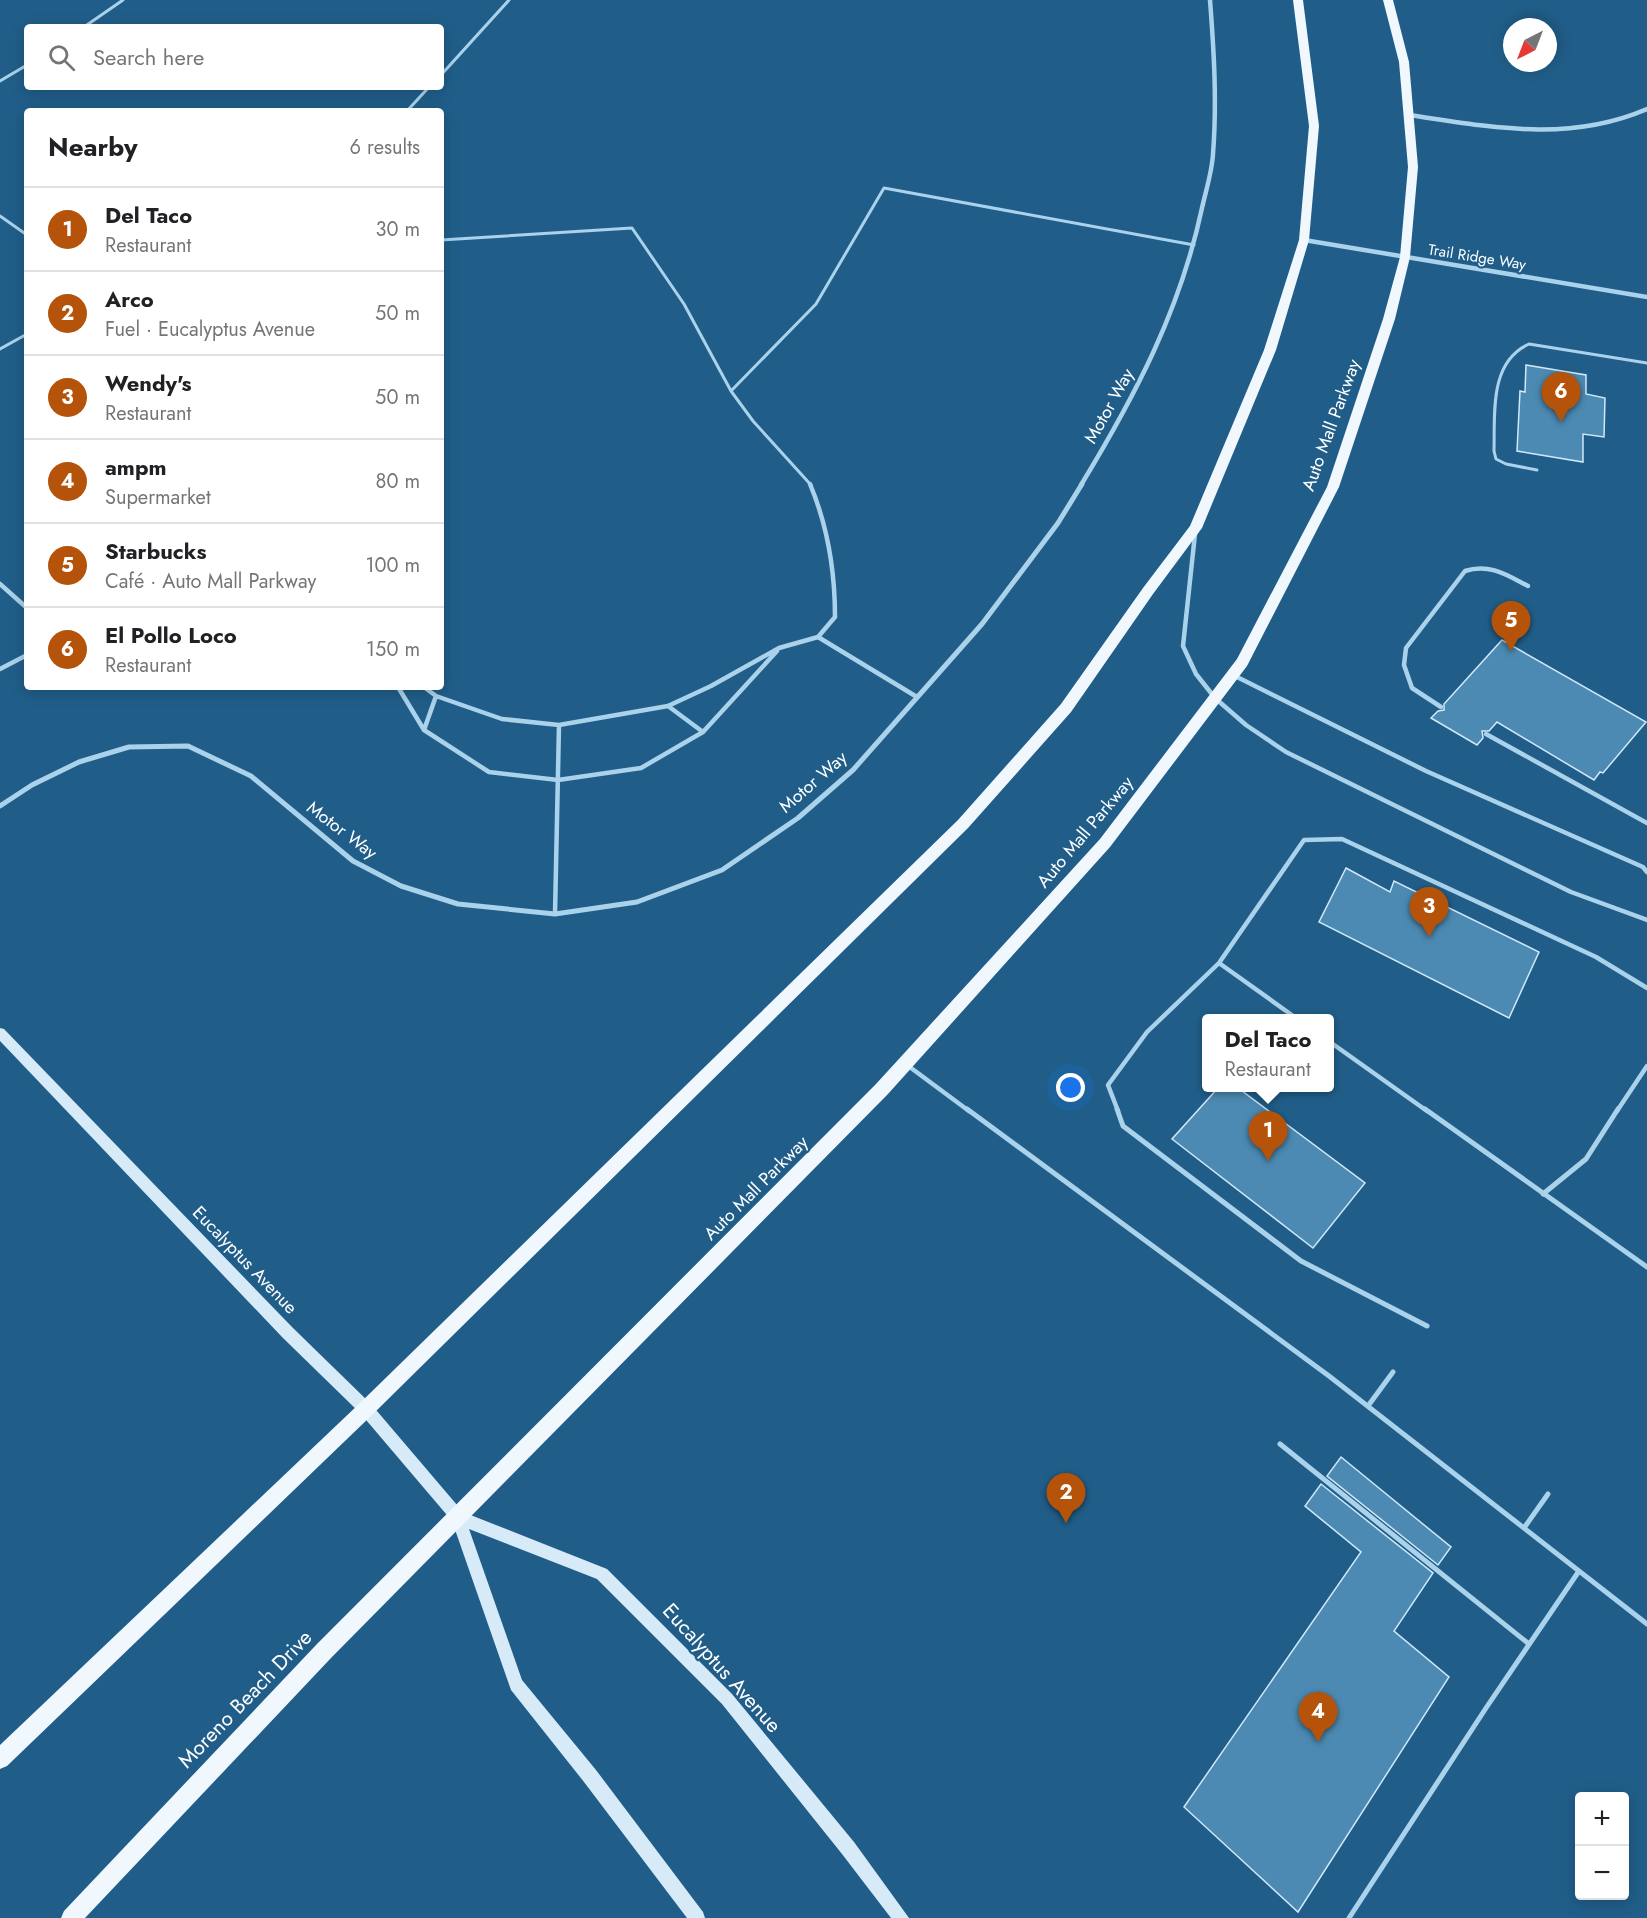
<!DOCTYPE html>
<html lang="en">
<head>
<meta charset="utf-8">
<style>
	body { margin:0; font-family:Jost,sans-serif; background:#f6f6f6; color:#202124 }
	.controls { position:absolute; right:18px; bottom:18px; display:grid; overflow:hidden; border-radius:6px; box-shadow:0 3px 15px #0003 }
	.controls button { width:54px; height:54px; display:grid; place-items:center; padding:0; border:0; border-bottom:2px solid #e0e0e0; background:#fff; color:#202124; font:30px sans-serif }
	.compass { position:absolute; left:1503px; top:18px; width:54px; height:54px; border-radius:50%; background:#fff; box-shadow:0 3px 15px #0003; rotate:222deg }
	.you { position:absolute; left:1071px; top:1088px; width:21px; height:21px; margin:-15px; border:4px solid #fff; border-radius:50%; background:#1a73e8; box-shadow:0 0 0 9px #1a73e833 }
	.badge { display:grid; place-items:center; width:39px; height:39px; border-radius:50%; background:#b45309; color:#fff; font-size:20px; font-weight:700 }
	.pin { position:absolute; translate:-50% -50px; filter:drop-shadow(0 2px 3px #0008) }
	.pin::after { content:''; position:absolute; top:32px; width:21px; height:18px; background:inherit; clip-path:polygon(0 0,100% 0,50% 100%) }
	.popup { position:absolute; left:1202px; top:1014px; width:132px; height:78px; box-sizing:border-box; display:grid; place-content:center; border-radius:6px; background:#fff; filter:drop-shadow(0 2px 4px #0005); font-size:20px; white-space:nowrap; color:#757577 }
	.popup b { font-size:22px; color:#202124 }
	.popup::after { content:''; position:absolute; left:50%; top:100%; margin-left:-12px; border:12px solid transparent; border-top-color:#fff }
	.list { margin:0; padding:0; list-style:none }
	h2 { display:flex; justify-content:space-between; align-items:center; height:78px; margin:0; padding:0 24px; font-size:26px }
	h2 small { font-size:20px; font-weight:400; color:#757577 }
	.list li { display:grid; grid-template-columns:39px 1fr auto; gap:18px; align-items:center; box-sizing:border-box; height:84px; padding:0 24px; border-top:2px solid #e0e0e0 }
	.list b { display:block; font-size:22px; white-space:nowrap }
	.list p { margin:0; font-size:20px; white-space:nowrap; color:#757577 }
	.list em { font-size:20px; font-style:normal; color:#757577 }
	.icon { flex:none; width:33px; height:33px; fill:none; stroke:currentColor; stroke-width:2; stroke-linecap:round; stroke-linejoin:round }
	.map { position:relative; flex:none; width:1647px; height:1918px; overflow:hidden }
	.search { position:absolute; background:#fff; box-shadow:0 3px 15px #0003; left:24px; top:24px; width:420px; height:66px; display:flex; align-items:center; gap:15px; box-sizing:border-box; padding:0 21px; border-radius:6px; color:#757577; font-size:22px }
	.panel { position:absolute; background:#fff; box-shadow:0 3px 15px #0003; left:24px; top:108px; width:420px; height:582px; border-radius:6px }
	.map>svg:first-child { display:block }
	.building { fill:#4c8ab3; stroke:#d0e8f8; stroke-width:1.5 }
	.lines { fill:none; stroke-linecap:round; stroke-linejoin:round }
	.lane-far2 { stroke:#abd2eb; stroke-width:3 }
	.lane-far1 { stroke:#abd2eb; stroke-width:4.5 }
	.lane { stroke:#abd2eb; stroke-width:5 }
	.street-far1 { stroke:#abd2eb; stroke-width:4.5 }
	.street { stroke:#abd2eb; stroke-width:5 }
	.secondary { fill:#d7eaf8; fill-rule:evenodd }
	.primary { fill:#f0f8fe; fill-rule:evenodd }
	.labels { text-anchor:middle; stroke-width:4.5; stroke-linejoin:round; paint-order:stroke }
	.far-street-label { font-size:15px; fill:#fff; stroke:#205e89 }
	.street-label { font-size:18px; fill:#fff; stroke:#205e89 }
	.near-street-label { font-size:21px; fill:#fff; stroke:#205e89 }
</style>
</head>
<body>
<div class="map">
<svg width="1647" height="1918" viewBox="0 0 1647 1918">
	<rect width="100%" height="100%" fill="#205e89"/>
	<!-- building -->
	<path class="building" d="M 1526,365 L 1586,375 L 1586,394 L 1605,398 L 1604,437 L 1583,434 L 1583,462 L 1517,451 L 1520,391 L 1525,392 Z
		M 1502,640 L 1646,722 L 1603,773 L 1600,772 L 1594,780 L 1497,722 L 1489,731 L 1482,731 L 1483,738 L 1477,745 L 1431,718 L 1438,711 L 1444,710 L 1444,704 Z
		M 1346,868 L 1390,892 L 1394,881 L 1539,952 L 1509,1018 L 1319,922 Z
		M 1218,1088 L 1238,1088 L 1365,1183 L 1313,1248 L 1172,1139 Z
		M 1341,1457 L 1451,1547 L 1438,1565 L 1327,1476 Z
		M 1321,1484 L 1433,1573 L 1394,1631 L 1449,1677 L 1298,1912 L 1184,1807 L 1361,1552 L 1305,1506 Z"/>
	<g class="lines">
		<!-- lane-far2 -->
		<path class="lane-far2" d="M 84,27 L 123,0
			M 441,75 L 509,0
			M 0,81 L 27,65
			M 407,111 L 429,87
			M 0,216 L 27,235
			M 441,240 L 632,228 L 684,304 L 731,391 L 753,421 L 811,485
			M 0,349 L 27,334
			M 731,391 L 816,304 L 884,188 L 1194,245
			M 1537,470 L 1506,464 L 1496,459 L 1494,451 C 1495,413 1489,362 1529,344 L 1647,363"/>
		<!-- lane-far1 -->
		<path class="lane-far1" d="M 1195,534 L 1183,646 L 1196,674 L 1215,698 L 1246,725 L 1286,752 L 1571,892 L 1647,920
			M 0,584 L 27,608
			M 818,637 L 917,697
			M 0,669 L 27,655
			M 1233,675 L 1426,771 L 1643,867 L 1647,872
			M 398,687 L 424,730 L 489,772 L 558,780 L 641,768 L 703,732 L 777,651
			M 424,687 L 436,696 L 502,719 L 559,725 L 668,706 L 711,686 L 779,648 L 818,637 L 835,617 C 835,571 828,527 810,484
			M 668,706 L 703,732
			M 1441,707 L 1412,688 L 1404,665 L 1406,648 L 1465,571 C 1489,563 1507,575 1528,586
			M 424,730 L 436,696
			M 1486,734 L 1647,823
			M 555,914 L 559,725
			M 1219,963 L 1296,1018
			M 1330,1042 L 1427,1111
			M 907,1065 L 969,1111
			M 1118,1111 L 1108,1085 L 1147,1032 L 1219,963 L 1304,840 L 1342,839 L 1596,957 L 1647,988
			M 1617,1111 L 1647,1066"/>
		<!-- lane -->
		<path class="lane" d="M 967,1109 L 1329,1376 L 1647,1624
			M 1117,1109 L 1123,1126 L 1301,1261 L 1427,1326
			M 1425,1109 L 1647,1267
			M 1543,1194 L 1586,1159 L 1618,1109
			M 1368,1406 L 1393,1372
			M 1280,1444 L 1529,1644
			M 1524,1528 L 1548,1494
			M 1349,1918 L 1486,1708 L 1579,1571"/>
		<!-- street-far1 -->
		<path class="street-far1" d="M 1409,115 C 1491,127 1568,143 1647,109
			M 1304,240 L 1647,297
			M 1081,485 C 1135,396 1180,311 1202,208 C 1206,190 1212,172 1213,154 C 1217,102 1214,52 1210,0"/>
		<!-- street -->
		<path class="street" d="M 0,806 L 32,785 L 79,762 L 129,747 L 188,746 L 251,776 L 353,861 L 401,886 L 458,904 L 555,914 L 637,902 L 722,870 L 798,818 L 853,770 L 982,624 L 1058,523 L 1082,484"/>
		<!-- secondary -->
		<path class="secondary" d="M 0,1028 L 4,1029 L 293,1328 L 371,1404 L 463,1512 L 607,1569 L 732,1694 L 854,1842 L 909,1918 L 891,1918 L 842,1854 L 722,1704 L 597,1579 L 469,1529 L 522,1680 L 596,1770 L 703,1912 L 705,1918 L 687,1918 L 584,1782 L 511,1690 L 452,1521 L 361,1414 L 283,1338 L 0,1041 Z"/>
		<!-- primary -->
		<path class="primary" d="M 1293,0 L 1303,0 L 1319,126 L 1309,240 L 1276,350 L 1202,528 L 1153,594 L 1071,712 L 968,828 L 372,1415 L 7,1766 L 0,1769 L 0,1745 L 360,1403 L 958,820 L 1061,704 L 1143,588 L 1190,526 L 1264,350 L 1299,240 L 1309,126 Z
			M 1383,0 L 1393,0 L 1409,62 L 1418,167 L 1410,257 L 1395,319 L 1339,487 L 1247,666 L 1110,847 L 888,1094 L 331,1658 L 85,1918 L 61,1918 L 64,1911 L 317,1644 L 876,1084 L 1100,839 L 1237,659 L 1327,487 L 1383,319 L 1400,257 L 1408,167 L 1399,62 Z"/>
	</g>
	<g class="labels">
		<!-- far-street labels -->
		<g class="far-street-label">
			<text transform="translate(1477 257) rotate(9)" y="5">Trail Ridge Way</text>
		</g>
		<!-- street labels -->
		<g class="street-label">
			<text transform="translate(1109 406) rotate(-61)" y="6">Motor Way</text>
			<text transform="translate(1331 425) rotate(-70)" y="6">Auto Mall Parkway</text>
			<text transform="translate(813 782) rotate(-41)" y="6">Motor Way</text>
			<text transform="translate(342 830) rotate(37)" y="6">Motor Way</text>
			<text transform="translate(1085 832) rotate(-50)" y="6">Auto Mall Parkway</text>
			<text transform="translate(756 1188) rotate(-45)" y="6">Auto Mall Parkway</text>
			<text transform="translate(245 1260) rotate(46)" y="6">Eucalyptus Avenue</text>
		</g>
		<!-- near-street labels -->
		<g class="near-street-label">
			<text transform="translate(722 1668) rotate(48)" y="7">Eucalyptus Avenue</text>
			<text transform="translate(245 1699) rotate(-46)" y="7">Moreno Beach Drive</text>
		</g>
	</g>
</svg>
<div class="controls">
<button>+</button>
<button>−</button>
</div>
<svg class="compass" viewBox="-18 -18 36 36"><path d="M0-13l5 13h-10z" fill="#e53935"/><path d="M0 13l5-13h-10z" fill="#757577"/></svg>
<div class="you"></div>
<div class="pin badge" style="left:1268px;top:1161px">1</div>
<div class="popup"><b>Del Taco</b>Restaurant</div>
<div class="pin badge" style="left:1066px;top:1523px">2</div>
<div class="pin badge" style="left:1429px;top:937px">3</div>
<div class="pin badge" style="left:1318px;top:1742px">4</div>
<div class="pin badge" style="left:1511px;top:651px">5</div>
<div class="pin badge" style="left:1561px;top:422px">6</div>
<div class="search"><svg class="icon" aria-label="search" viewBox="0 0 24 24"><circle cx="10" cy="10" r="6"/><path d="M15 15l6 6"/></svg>Search here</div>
<section class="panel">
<h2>Nearby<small>6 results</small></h2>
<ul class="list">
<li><span class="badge">1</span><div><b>Del Taco</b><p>Restaurant</p></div><em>30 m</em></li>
<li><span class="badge">2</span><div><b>Arco</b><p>Fuel · Eucalyptus Avenue</p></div><em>50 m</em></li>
<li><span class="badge">3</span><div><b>Wendy's</b><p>Restaurant</p></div><em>50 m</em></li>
<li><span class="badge">4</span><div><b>ampm</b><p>Supermarket</p></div><em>80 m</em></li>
<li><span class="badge">5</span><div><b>Starbucks</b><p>Café · Auto Mall Parkway</p></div><em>100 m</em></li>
<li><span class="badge">6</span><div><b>El Pollo Loco</b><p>Restaurant</p></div><em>150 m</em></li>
</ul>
</section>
</div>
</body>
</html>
